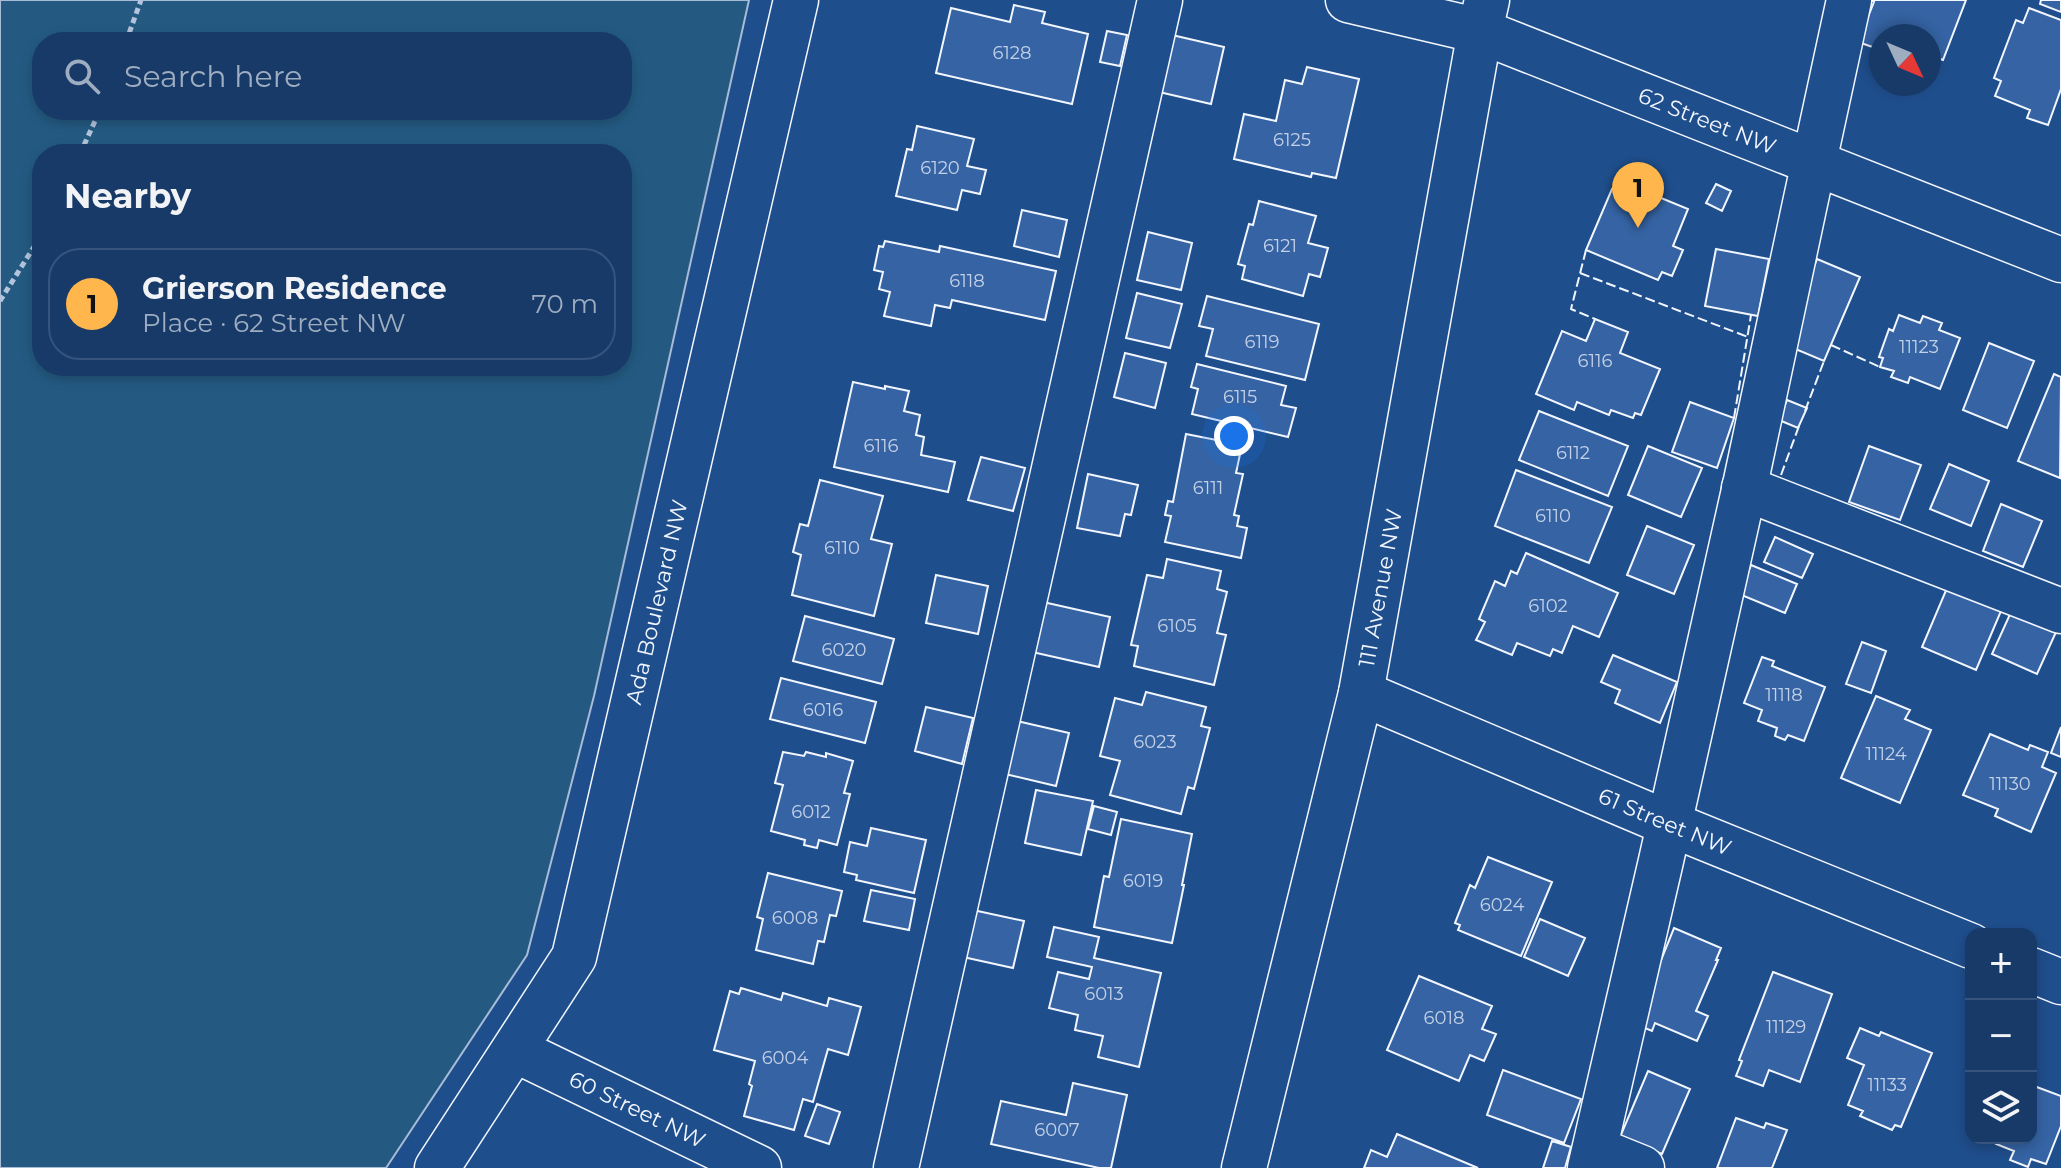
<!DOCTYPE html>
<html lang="en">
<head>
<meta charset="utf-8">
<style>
	body { margin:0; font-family:Montserrat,sans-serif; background:#244571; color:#f1f3f6 }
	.controls { position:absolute; right:24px; bottom:24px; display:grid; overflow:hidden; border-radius:16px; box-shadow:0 4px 12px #0003 }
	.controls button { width:72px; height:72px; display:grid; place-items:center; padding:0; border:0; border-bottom:2px solid #36547d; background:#173a69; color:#f1f3f6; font:40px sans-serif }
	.compass { position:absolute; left:1869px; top:24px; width:72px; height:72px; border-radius:50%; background:#173a69; box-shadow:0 4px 12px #0003; rotate:134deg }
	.you { position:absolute; left:1234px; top:436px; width:28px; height:28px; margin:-20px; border:6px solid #fff; border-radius:50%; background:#1a73e8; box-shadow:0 0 0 12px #1a73e833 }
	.badge { display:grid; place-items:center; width:52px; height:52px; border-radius:50%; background:#ffb74d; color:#111; font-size:26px; font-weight:700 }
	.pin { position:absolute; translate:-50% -66px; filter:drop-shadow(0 2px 4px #0008) }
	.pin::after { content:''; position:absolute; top:42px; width:28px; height:24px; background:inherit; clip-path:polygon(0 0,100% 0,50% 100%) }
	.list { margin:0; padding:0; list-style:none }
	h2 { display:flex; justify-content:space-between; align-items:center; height:104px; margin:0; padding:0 32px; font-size:34px }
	h2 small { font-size:26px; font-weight:400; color:#9eadc0 }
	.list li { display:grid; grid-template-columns:52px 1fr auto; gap:24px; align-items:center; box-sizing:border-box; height:112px; margin:0 16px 16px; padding:0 16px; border:2px solid #36547d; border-radius:32px }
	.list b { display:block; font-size:30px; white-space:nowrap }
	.list p { margin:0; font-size:26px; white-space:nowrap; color:#9eadc0 }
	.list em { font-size:26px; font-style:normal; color:#9eadc0 }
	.icon { flex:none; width:44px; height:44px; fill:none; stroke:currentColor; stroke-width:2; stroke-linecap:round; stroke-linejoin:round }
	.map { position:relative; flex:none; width:2061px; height:1168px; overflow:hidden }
	.search { position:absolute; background:#173a69; box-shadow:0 4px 12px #0003; left:32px; top:32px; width:600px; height:88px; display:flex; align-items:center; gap:20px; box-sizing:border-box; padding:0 28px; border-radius:32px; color:#9eadc0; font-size:30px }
	.panel { position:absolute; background:#173a69; box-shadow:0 4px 12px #0003; left:32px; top:144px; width:600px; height:232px; border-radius:32px }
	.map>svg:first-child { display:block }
	.green { fill:#245a82; stroke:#a8bbd7; stroke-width:2; fill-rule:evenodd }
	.building { fill:#3563a3; stroke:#f2f6ff; stroke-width:2 }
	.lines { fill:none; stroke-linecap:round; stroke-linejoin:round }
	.minor-casing { stroke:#f2f6ff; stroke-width:47 }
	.path { stroke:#b3c4dc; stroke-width:5; stroke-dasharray:6 4; stroke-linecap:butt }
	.minor { stroke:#1f4e8c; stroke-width:44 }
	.fence { stroke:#f2f6ff; stroke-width:2; stroke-dasharray:10 4; stroke-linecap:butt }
	.labels { text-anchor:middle; stroke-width:6; stroke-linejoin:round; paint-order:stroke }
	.number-label { font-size:18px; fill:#c3d1e8 }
	.street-label { font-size:22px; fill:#f2f6ff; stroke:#1f4e8c }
</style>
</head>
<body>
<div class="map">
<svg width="2061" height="1168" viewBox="0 0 2061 1168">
	<rect width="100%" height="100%" fill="#1f4e8c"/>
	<!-- green -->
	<path class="green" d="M 0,0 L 749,0 L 594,696 L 527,955 L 386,1168 L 0,1168 ZM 42,42 L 622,42 L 622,110 L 42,110 ZM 42,154 L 622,154 L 622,366 L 42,366 Z"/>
	<!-- building -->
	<path class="building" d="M 1871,0 L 1966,0 L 1943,60 L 1929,55 L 1929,36 L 1881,36 L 1881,50 L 1858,42 L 1874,2 Z
		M 2041,0 L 2061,0 L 2061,12 L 2040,4 Z
		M 1014,5 L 1045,12 L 1042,23 L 1088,34 L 1072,104 L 936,73 L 951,8 L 1010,22 Z
		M 2029,8 L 2061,20 L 2061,89 L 2048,125 L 2027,118 L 2030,110 L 1995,96 L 2001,81 L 1994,78 L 2016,20 L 2023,23 Z
		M 1107,31 L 1127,35 L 1120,66 L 1100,62 Z
		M 1172,35 L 1224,47 L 1211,104 L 1159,92 Z
		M 1307,67 L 1359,79 L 1336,178 L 1312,173 L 1311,177 L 1234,159 L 1244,114 L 1276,121 L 1285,80 L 1302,84 Z
		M 917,126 L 974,139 L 967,166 L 986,170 L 980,194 L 962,190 L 957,210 L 896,196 L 907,149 L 912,150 Z
		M 1627,184 L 1688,209 L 1673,246 L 1683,250 L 1672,276 L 1662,272 L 1658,280 L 1586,250 L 1612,189 L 1623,193 Z
		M 1716,184 L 1731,191 L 1722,211 L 1706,203 Z
		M 1259,201 L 1316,216 L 1308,243 L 1328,248 L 1320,277 L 1309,274 L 1303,296 L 1242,279 L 1245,266 L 1238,264 L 1249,224 L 1253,225 Z
		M 1022,210 L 1067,220 L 1059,257 L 1014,246 Z
		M 1148,232 L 1192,243 L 1181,290 L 1137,280 Z
		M 885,241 L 939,252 L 940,246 L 1056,271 L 1045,320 L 952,300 L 950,308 L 935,305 L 931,326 L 884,316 L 890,292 L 879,289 L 883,272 L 874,270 L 879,246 L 883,247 Z
		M 1716,249 L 1769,259 L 1758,316 L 1705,306 Z
		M 1817,259 L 1860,277 L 1824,361 L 1781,343 Z
		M 1137,293 L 1182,304 L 1170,348 L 1126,338 Z
		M 1207,296 L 1319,324 L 1305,380 L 1206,356 L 1213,329 L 1199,326 Z
		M 1899,315 L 1920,323 L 1923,316 L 1942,323 L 1939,330 L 1960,338 L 1940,389 L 1910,377 L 1908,383 L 1891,377 L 1894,371 L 1880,367 L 1883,358 L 1879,357 L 1889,329 L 1893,331 Z
		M 1595,319 L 1628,332 L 1620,353 L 1660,369 L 1641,415 L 1635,413 L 1633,418 L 1611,410 L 1609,415 L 1577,402 L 1574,410 L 1536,394 L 1562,331 L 1586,341 Z
		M 1989,343 L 2034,361 L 2007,428 L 1963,410 Z
		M 1125,353 L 1166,363 L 1155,408 L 1114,397 Z
		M 1197,364 L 1286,386 L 1281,405 L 1296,408 L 1288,437 L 1192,414 L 1198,389 L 1191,387 Z
		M 2054,374 L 2061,377 L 2060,478 L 2018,461 Z
		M 853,382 L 885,389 L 885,386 L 909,391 L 904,411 L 920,415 L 916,435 L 924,437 L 921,455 L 955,462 L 948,492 L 834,467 Z
		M 1787,400 L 1807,408 L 1798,428 L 1779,420 Z
		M 1690,402 L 1734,418 L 1717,468 L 1672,452 Z
		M 1539,411 L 1628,446 L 1608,496 L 1519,460 Z
		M 1186,434 L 1242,445 L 1236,473 L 1243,474 L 1234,515 L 1239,516 L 1237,526 L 1247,528 L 1241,558 L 1165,542 L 1171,516 L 1165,515 L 1168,501 L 1173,502 Z
		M 1648,446 L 1702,468 L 1681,517 L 1628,495 Z
		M 1869,446 L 1921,465 L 1900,520 L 1849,502 Z
		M 981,457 L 1025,468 L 1013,511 L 968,500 Z
		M 1949,464 L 1989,481 L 1971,526 L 1930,509 Z
		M 1516,470 L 1612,507 L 1589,563 L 1495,526 Z
		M 1088,474 L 1138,485 L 1131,515 L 1125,514 L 1120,536 L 1077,528 Z
		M 820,480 L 883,496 L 871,539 L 892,544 L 874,616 L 792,595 L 801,555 L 793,552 L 800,524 L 808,526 Z
		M 2001,504 L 2042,521 L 2023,567 L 1983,551 Z
		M 1647,526 L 1694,545 L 1674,594 L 1627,575 Z
		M 1775,537 L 1813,554 L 1802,578 L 1764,562 Z
		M 1526,553 L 1618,593 L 1599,637 L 1573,626 L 1562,653 L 1553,649 L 1550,656 L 1517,643 L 1512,655 L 1476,640 L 1485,622 L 1479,619 L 1495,581 L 1505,586 L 1511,571 L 1517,574 Z
		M 1167,559 L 1221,571 L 1217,589 L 1227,592 L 1217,633 L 1226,635 L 1214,685 L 1134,666 L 1138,646 L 1131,645 L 1147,575 L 1163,578 Z
		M 1751,565 L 1797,584 L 1785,613 L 1739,594 Z
		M 936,575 L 988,586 L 978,634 L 926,623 Z
		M 1947,588 L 2001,611 L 1976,670 L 1922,647 Z
		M 1043,602 L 1110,617 L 1099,667 L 1032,652 Z
		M 2011,612 L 2056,632 L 2037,674 L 1992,654 Z
		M 805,616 L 894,639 L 882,684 L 793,661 Z
		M 1862,642 L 1886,651 L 1871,693 L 1846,684 Z
		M 1613,655 L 1677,682 L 1660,723 L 1615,703 L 1620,690 L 1601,682 Z
		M 1762,657 L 1774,661 L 1772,666 L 1825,687 L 1804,741 L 1788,735 L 1785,740 L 1775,736 L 1777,728 L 1758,721 L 1762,710 L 1744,703 Z
		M 781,678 L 876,702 L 865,743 L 770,719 Z
		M 1146,692 L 1206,707 L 1201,726 L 1210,728 L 1194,789 L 1188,787 L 1181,814 L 1110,795 L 1120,761 L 1100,756 L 1115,698 L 1142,705 Z
		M 1876,696 L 1910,710 L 1905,719 L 1931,730 L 1900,803 L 1841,778 Z
		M 926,707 L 973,718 L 962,764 L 915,751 Z
		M 1017,721 L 1069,733 L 1056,786 L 1005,774 Z
		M 2061,727 L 2061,757 L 2051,753 Z
		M 1990,734 L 2028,750 L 2030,745 L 2048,752 L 2042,767 L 2056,773 L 2031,832 L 1995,816 L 1998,809 L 1963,795 Z
		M 783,752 L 804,756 L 806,752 L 826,757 L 826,753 L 853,761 L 844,793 L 850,794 L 837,845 L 819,840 L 817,848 L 804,845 L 805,840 L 771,831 L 783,785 L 775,783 Z
		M 1036,790 L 1093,801 L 1081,855 L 1025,843 Z
		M 1094,806 L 1117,812 L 1111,835 L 1088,829 Z
		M 1121,819 L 1192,834 L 1182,885 L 1184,885 L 1172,943 L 1094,927 L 1104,876 L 1109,877 Z
		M 871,828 L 926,840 L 914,893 L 856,880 L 857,875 L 844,872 L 850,842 L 867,846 Z
		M 1488,857 L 1552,882 L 1521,956 L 1458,930 L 1460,925 L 1455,923 L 1470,885 L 1475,888 Z
		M 768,873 L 842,891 L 836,916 L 830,915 L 824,942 L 818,941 L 813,964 L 756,950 L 763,919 L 757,917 Z
		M 871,890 L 915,899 L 909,930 L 864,921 Z
		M 973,910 L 1024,921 L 1013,968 L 963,957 Z
		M 1540,919 L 1585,938 L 1568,976 L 1524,957 Z
		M 1054,927 L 1099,937 L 1094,958 L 1161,973 L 1139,1067 L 1098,1057 L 1103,1036 L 1075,1030 L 1078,1015 L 1049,1008 L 1058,972 L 1089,979 L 1092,967 L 1047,957 Z
		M 1674,928 L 1721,948 L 1716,960 L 1718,960 L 1696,1011 L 1708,1016 L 1697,1041 L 1655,1023 L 1652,1031 L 1640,1026 L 1659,965 Z
		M 1773,972 L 1832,994 L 1800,1082 L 1769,1070 L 1763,1086 L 1736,1076 L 1742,1061 L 1739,1060 Z
		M 1419,976 L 1492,1006 L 1482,1029 L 1496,1034 L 1484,1061 L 1470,1055 L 1459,1081 L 1387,1050 Z
		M 741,988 L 781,1000 L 783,993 L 827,1006 L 829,998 L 861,1007 L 848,1055 L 828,1049 L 813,1102 L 803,1099 L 794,1130 L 744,1116 L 752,1086 L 749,1084 L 755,1061 L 714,1050 L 730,991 L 739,994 Z
		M 1860,1028 L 1879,1036 L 1881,1032 L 1932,1053 L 1901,1127 L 1895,1125 L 1892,1130 L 1860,1116 L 1863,1111 L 1848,1105 L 1864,1065 L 1847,1058 Z
		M 1503,1070 L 1581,1099 L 1564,1143 L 1487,1115 Z
		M 1648,1071 L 1690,1089 L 1662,1154 L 1620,1137 Z
		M 1073,1083 L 1127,1095 L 1111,1168 L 1099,1168 L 991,1144 L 1001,1101 L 1066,1115 Z
		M 2034,1086 L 2061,1096 L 2061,1126 L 2046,1164 L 2031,1159 L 2028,1167 L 2010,1160 L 2014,1151 L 1996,1144 L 1998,1138 L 2031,1138 L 2031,1093 Z
		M 817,1104 L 840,1112 L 829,1144 L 805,1136 Z
		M 1736,1118 L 1764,1128 L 1766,1123 L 1787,1130 L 1772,1168 L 1717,1168 Z
		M 1397,1134 L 1478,1168 L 1364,1168 L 1371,1150 L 1387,1157 Z
		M 1552,1141 L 1571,1147 L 1565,1168 L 1543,1168 Z"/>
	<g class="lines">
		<!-- minor casing -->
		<g class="minor-casing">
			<g id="minor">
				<path id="s1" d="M 1348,0 L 1480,31 L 2061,260"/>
				<path d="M 1744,488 L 2061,611"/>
				<path id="s2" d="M 1361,693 L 1670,824 L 1971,946"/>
				<path d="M 2031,970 L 2061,982"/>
				<path id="s3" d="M 515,1050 L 759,1168"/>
				<path d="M 1595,1149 L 1642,1168"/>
				<path id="s4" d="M 437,1168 L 574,957 L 796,0"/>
				<path d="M 896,1168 L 1160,0"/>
				<path id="s5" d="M 1244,1168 L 1361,693 L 1480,31 L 1487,0"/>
				<path d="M 1590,1168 C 1643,942 1694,717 1744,490 C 1779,327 1813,163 1849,0"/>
			</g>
		</g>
		<!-- path -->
		<path class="path" d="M 126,42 L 141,0
			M 80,154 L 100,110
			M 0,301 L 42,234"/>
		<!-- minor -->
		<use href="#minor" class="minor"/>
		<!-- fence -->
		<path class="fence" d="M 1586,250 L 1571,309 L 1595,319
			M 1580,273 L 1748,337
			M 1831,345 L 1880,367
			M 1805,411 L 1824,361
			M 1734,418 L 1751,315
			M 1781,475 L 1799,426"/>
	</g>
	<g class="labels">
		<!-- number labels -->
		<g class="number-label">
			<text x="1012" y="59">6128</text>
			<text x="1292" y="146">6125</text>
			<text x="940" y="174">6120</text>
			<text x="1280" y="252">6121</text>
			<text x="967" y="287">6118</text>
			<text x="1262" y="348">6119</text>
			<text x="1919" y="353">11123</text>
			<text x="1595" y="367">6116</text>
			<text x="1240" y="403">6115</text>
			<text x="881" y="452">6116</text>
			<text x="1573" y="459">6112</text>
			<text x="1208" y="494">6111</text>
			<text x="1553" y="522">6110</text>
			<text x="842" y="554">6110</text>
			<text x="1548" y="612">6102</text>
			<text x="1177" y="632">6105</text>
			<text x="844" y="656">6020</text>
			<text x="1784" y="701">11118</text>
			<text x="823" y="716">6016</text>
			<text x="1155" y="748">6023</text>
			<text x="1886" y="760">11124</text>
			<text x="2010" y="790">11130</text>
			<text x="811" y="818">6012</text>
			<text x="1143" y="887">6019</text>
			<text x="1502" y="911">6024</text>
			<text x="795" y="924">6008</text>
			<text x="1104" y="1000">6013</text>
			<text x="1444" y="1024">6018</text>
			<text x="1786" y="1033">11129</text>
			<text x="785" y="1064">6004</text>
			<text x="1887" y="1091">11133</text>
			<text x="1057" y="1136">6007</text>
		</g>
		<!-- street labels -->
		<g class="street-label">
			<text dy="8" stroke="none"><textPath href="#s1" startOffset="380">62 Street NW</textPath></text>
			<text dy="8" stroke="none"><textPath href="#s5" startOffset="596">111 Avenue NW</textPath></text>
			<text dy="8" stroke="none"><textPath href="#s4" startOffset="616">Ada Boulevard NW</textPath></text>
			<text dy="8" stroke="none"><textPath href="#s2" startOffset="330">61 Street NW</textPath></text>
			<text dy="8" stroke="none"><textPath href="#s3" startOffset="136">60 Street NW</textPath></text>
		</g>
	</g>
</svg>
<div class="controls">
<button>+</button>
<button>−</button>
<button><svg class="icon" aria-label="layers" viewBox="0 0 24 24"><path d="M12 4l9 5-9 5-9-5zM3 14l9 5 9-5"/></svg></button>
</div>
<svg class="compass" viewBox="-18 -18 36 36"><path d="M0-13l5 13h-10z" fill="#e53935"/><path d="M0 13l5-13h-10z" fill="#9eadc0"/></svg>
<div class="you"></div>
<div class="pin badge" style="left:1638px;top:228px">1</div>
<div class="search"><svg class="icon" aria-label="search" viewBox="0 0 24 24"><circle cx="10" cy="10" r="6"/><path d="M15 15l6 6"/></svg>Search here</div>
<section class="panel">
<h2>Nearby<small></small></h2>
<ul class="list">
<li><span class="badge">1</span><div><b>Grierson Residence</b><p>Place · 62 Street NW</p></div><em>70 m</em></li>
</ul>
</section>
</div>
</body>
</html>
